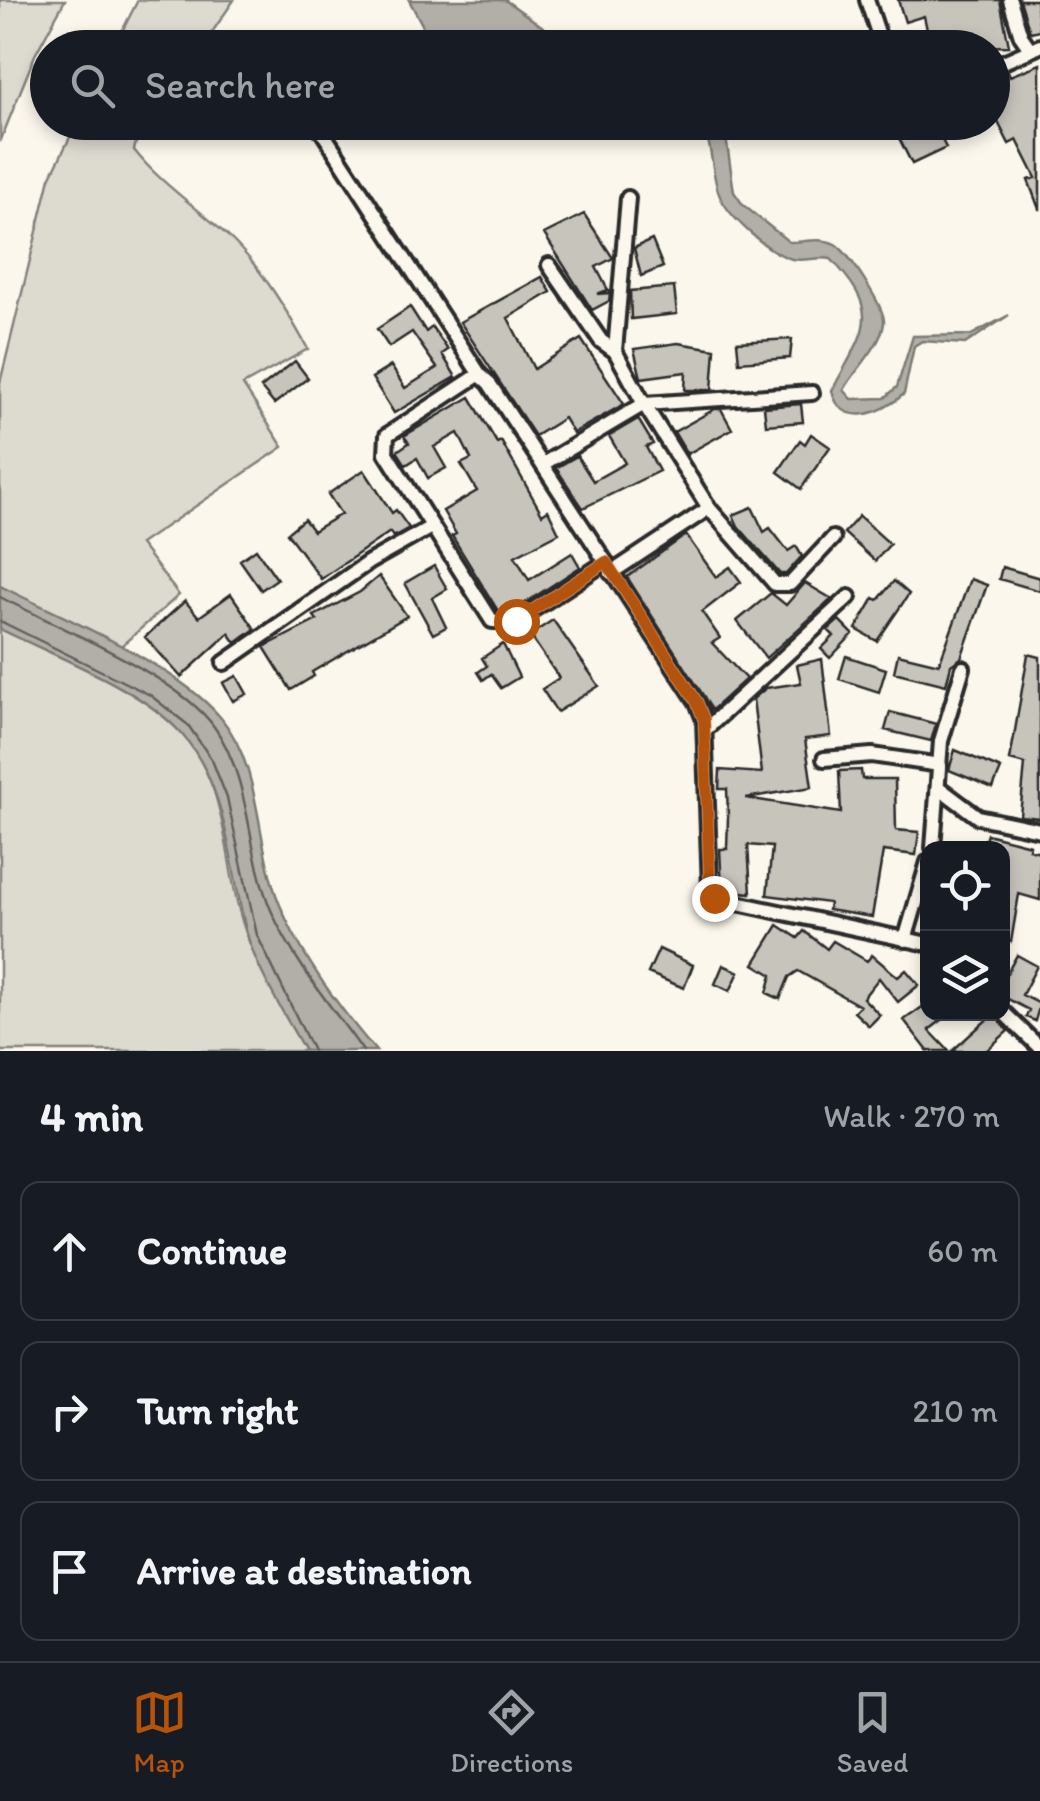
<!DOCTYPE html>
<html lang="en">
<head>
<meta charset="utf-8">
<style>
	body { margin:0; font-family:Itim,sans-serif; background:#242831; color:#f1f3f6 }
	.controls { position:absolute; right:30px; bottom:30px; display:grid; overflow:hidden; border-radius:20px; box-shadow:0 5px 15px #0003 }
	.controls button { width:90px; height:90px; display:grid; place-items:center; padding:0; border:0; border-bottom:2px solid #363941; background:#171b24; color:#f1f3f6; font:50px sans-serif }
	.stop { position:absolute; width:30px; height:30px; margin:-22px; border:8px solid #b45309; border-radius:50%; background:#fff }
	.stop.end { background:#b45309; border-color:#fff; box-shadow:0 2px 10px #0008 }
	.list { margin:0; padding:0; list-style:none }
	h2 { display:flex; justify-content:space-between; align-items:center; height:130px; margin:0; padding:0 40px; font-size:42px }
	h2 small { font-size:32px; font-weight:400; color:#9ea1a6 }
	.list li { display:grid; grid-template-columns:65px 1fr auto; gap:30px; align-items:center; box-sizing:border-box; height:140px; margin:0 20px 20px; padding:0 20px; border:2px solid #363941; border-radius:20px }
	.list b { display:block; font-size:38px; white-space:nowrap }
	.list em { font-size:32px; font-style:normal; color:#9ea1a6 }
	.icon { flex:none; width:55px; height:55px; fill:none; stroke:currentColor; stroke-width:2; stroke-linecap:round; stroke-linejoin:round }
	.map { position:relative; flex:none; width:1040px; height:1051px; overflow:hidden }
	.search { position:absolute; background:#171b24; box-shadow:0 5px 15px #0003; left:30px; right:30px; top:30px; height:110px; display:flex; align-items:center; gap:25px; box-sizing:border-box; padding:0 35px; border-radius:55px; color:#9ea1a6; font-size:38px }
	.sheet { height:610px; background:#171b24 }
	nav { display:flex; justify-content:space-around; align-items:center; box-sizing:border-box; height:140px; border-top:2px solid #363941; background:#171b24; font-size:28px; color:#9ea1a6 }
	nav a { display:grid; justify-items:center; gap:5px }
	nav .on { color:#b45309 }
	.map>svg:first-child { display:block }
	.green { fill:#dddad0; stroke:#84827e; stroke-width:2.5 }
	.water { fill:#b1afa7; stroke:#7b7a75; stroke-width:2.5 }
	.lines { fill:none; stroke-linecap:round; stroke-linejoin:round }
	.shore { stroke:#61605d; stroke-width:2.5 }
	.building { fill:#c7c4bc; stroke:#2b2b2b; stroke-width:2.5 }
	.minor-casing { stroke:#2b2b2b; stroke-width:20 }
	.minor { stroke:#fbf7ec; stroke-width:12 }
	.route { stroke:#b45309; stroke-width:12 }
</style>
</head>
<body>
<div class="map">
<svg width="1040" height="1051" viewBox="0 0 1040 1051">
	<rect width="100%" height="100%" fill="#fbf7ec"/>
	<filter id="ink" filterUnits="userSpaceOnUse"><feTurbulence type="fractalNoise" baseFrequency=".01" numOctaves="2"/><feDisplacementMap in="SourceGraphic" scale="20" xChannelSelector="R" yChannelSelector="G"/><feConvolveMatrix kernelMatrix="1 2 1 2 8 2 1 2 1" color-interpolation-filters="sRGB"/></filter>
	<g filter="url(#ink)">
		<!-- green -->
		<path class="green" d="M 0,0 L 65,0 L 35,55 L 0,142 Z
			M 138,0 L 234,0 L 202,47 L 114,47 Z
			M 77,123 L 141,123 L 134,150 C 164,188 204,211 237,245 C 266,275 288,313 308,349 L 243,385 L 283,447 L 140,544 L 179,595 L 120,647 L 0,586 L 0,383 L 50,178 Z
			M 0,629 C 55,656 139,687 180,732 C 234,790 221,872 249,941 C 264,979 287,1015 305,1051 L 0,1051 Z"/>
		<!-- water -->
		<path class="water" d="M 409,0 L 505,0 L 571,47 L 434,47 Z
			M 703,123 L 724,123 L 734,192 L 743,205 L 789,242 C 805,242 821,237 835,244 C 848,251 886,309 884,323 C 881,347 855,369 844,390 L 852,399 L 885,398 L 897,387 L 913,336 L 971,335 L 1009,315 L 965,344 L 922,341 L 914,346 L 904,394 C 882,414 841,429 832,391 C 861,333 887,317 831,259 C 818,256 805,262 792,259 C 769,253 725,215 718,191 C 711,168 712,145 703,123 Z
			M 0,586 C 64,618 176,664 221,718 C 263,769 255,846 280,905 C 301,956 340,1009 376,1051 L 305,1051 C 287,1019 256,969 247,934 C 229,867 229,786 180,732 C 139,687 55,656 0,629 Z"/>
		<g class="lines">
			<!-- shore -->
			<path class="shore" d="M 0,597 C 56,626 181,677 215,728 C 252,782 246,851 271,910 C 293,961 331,1006 363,1051
				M 0,621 L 150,695 L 188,725 L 212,760 L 227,798 L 257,935 L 313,1051"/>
		</g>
		<!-- building -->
		<path class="building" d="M 898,0 L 1000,0 L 1009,46 L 931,48 L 924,16 L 905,22 Z
			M 1020,0 L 1036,0 L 1040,30 L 1030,32 Z
			M 1040,64 L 1040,209 L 1039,209 L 1028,180 L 1036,178 L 1017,140 L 1009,144 L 992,110 L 992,77 L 1008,71 L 1010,76 Z
			M 891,122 L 933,122 L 946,148 L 912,164 Z
			M 584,214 L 613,258 L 596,267 L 608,290 L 597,294 L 610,293 L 609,301 L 592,310 L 544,234 Z
			M 652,240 L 663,267 L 641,276 L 634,248 Z
			M 542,277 L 551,292 L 508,318 L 534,369 L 581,339 L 624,404 L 573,433 L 564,418 L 535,436 L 460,322 Z
			M 674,287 L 677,314 L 631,319 L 630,291 Z
			M 410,307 L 426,332 L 432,327 L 448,350 L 442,354 L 456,377 L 394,413 L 372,378 L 391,366 L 405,388 L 437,368 L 412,332 L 389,347 L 377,329 Z
			M 792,339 L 790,358 L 739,362 L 737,342 Z
			M 678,343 L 715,349 L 712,390 L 685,390 L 686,372 L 641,378 L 634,349 Z
			M 295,361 L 308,378 L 274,404 L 261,388 Z
			M 470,397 L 497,443 L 501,441 L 542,514 L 548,510 L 559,533 L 515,556 L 529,580 L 572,553 L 580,567 L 513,611 L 498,611 L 452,536 L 456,534 L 443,511 L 477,491 L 461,464 L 471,459 L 458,433 L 434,447 L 446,468 L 428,478 L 417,458 L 406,465 L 397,451 L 409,443 L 404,436 Z
			M 801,404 L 803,422 L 766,425 L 764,407 Z
			M 715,409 L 721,409 L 732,429 L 687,454 L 674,432 Z
			M 638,419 L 653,444 L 646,447 L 659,471 L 583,508 L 556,468 L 577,456 L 593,481 L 625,463 L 609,436 Z
			M 811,434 L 830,447 L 801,489 L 778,472 L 800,440 L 805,444 Z
			M 364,470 L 392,513 L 396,510 L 409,528 L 393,537 L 390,532 L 321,579 L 287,533 L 304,519 L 313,531 L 341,514 L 328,494 Z
			M 752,507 L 764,532 L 770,528 L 788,551 L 796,546 L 802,556 L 786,574 L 780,574 L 738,526 L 733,515 Z
			M 859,516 L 890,544 L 875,561 L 844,533 Z
			M 686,535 L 716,577 L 730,567 L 741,582 L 702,612 L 720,638 L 712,643 L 746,679 L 712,710 L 627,577 Z
			M 256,549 L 277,579 L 261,590 L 240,560 Z
			M 434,566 L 447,589 L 432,598 L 446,627 L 433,634 L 405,583 Z
			M 1002,567 L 1040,578 L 1040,591 L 999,579 Z
			M 379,576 L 407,616 L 312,672 L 314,676 L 291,690 L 264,647 L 317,620 L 314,616 L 360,592 Z
			M 970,579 L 987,585 L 961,658 L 951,665 L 946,685 L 894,672 L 898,654 L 939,664 Z
			M 894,581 L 909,594 L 877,641 L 856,629 L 874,598 L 878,600 Z
			M 805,583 L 832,599 L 766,658 L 737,621 L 771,593 L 786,605 Z
			M 231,594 L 255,629 L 236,643 L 229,633 L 181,677 L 145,637 L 185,601 L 199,617 Z
			M 553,620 L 599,686 L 557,712 L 542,689 L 559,678 L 530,635 Z
			M 839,620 L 853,634 L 830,658 L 821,649 L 834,636 L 828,630 Z
			M 503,644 L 519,677 L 501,688 L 491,674 L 483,680 L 478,672 L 487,666 L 482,658 Z
			M 1028,654 L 1040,657 L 1040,818 L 1020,816 L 1025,764 L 1010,760 Z
			M 846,656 L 886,669 L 879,692 L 839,679 Z
			M 822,659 L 831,736 L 805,739 L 812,787 L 746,798 L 841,813 L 839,771 L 861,770 L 862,779 L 895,779 L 896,830 L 919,832 L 916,855 L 883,851 L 872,917 L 828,910 L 829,903 L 767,895 L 772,847 L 748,845 L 751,893 L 722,890 L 720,849 L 727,849 L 728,817 L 727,789 L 719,789 L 720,770 L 762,773 L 753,699 L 766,688 L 801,683 L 797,665 Z
			M 237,676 L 247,694 L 233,701 L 223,683 Z
			M 890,712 L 936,724 L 931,741 L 885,730 Z
			M 955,750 L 1001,769 L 993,788 L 949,770 Z
			M 987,834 L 1030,845 L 1029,849 L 1040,852 L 1040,900 L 1019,894 L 1011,942 L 1002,940 L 1002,848 L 983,848 Z
			M 778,925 L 798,938 L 804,931 L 827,949 L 833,941 L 867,961 L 872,955 L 898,977 L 906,970 L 919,985 L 898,1002 L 879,978 L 863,998 L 880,1015 L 869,1026 L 854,1012 L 860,1006 L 798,971 L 789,977 L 780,999 L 767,993 L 772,975 L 754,964 Z
			M 659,949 L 693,965 L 684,988 L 648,973 Z
			M 1017,955 L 1037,966 L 1022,995 L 1040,1004 L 1035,1021 L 1026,1017 L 1029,1010 L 1002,996 L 1002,982 Z
			M 723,965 L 739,972 L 730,991 L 715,984 Z
			M 928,1003 L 928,1014 L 950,1014 L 929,1030 L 949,1051 L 928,1051 L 904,1020 Z
			M 993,1014 L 1008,1031 L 986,1051 L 952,1051 Z"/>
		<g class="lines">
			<!-- minor casing -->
			<g class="minor-casing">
				<path id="minor" d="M 867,0 L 883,48
					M 1010,0 L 1021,36 L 1030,49
					M 992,67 L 1040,46
					M 316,122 L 480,375
					M 549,265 L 601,341 L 615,351
					M 543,464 L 644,404 L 615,351 L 628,198
					M 709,508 L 644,404 L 812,393
					M 606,562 L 516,621 L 492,621 L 386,453 L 387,435 L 474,378 L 480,375 L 489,383 L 697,702 L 704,720 L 710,889 L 714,898 L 928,944
					M 611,573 L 709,508 L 775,584 L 790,584 L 833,538
					M 224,663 L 369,562 L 431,527
					M 705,730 L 849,597
					M 824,759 L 872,755 L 940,765
					M 938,787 L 978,817 L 1040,830
					M 933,848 L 941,741 L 963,668
					M 905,940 L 928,862
					M 1002,1011 L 1040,1048"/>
			</g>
			<!-- minor -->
			<use href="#minor" class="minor"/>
		</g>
	</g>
	<g class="lines" filter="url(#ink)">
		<!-- route -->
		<path class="route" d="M 516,621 L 606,562 L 697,702 L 704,720 L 710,889 L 714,898"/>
	</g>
</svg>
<div class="controls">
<button><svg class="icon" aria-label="locate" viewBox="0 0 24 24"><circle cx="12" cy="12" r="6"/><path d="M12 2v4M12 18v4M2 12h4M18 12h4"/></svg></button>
<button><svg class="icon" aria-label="layers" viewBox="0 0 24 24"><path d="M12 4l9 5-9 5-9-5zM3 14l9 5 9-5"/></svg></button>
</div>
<div class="stop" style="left:516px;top:621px"></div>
<div class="stop end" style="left:714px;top:898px"></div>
<div class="search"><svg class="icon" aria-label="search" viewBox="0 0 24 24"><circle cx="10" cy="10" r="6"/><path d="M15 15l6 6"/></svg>Search here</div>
</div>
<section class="sheet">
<h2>4 min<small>Walk · 270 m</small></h2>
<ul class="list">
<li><svg class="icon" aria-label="ahead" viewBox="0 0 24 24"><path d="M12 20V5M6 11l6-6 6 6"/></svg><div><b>Continue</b></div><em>60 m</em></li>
<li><svg class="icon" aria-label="right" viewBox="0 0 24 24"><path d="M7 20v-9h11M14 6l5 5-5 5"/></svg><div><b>Turn right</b></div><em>210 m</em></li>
<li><svg class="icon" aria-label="arrive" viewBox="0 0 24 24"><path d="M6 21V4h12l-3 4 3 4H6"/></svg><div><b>Arrive at destination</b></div></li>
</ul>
</section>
<nav>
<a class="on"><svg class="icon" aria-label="map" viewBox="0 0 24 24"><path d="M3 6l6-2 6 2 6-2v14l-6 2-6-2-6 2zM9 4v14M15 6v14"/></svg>Map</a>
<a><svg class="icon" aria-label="directions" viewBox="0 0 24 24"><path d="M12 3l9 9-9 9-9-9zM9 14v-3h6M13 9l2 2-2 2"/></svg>Directions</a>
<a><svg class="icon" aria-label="saved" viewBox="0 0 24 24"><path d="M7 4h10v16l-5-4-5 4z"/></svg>Saved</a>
</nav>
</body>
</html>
